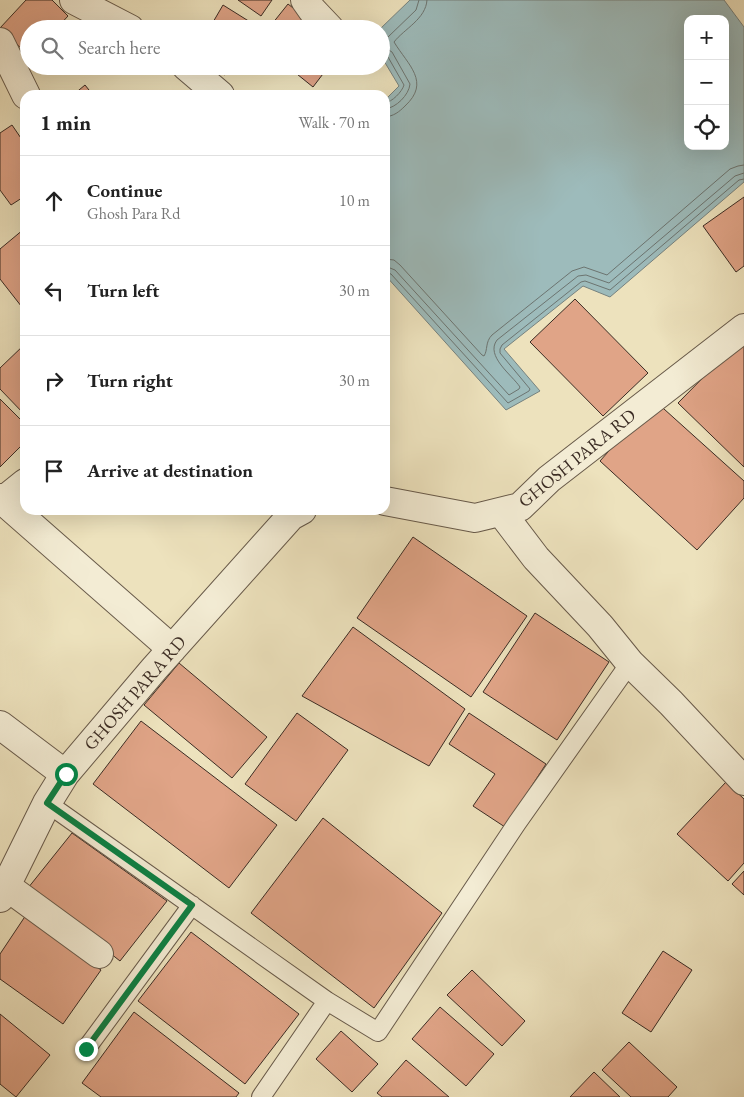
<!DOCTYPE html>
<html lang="en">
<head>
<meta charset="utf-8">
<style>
	body { margin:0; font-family:"EB Garamond",serif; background:#f2f2f2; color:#222 }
	.controls { position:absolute; right:15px; top:15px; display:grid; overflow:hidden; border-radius:10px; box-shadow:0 5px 20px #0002 }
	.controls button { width:45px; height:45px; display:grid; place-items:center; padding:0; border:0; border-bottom:1px solid #e0e0e0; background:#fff; color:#222; font:25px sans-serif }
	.stop { position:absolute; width:15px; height:15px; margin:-11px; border:4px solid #0b8043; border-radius:50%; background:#fff }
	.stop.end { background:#0b8043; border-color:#fff; box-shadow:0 1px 5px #0008 }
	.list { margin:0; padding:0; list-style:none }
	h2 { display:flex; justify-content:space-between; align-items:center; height:65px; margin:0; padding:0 20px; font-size:21px }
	h2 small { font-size:16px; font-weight:400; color:#767676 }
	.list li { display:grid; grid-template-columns:32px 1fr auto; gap:15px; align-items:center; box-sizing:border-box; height:90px; padding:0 20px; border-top:1px solid #e0e0e0 }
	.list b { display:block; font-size:19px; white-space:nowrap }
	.list p { margin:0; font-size:16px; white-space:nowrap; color:#767676 }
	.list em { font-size:16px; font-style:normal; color:#767676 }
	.icon { flex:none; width:28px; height:28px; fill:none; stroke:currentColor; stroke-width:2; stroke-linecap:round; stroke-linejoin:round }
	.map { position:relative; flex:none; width:744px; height:1097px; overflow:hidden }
	.search { position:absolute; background:#fff; box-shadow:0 5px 20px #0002; left:20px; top:20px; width:370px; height:55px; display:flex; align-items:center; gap:12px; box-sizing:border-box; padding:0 18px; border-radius:28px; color:#767676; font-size:19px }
	.panel { position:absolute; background:#fff; box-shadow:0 5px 20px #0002; left:20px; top:90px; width:370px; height:425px; border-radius:15px }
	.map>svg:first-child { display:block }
	.water { fill:#9dbbbb; stroke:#76827f; fill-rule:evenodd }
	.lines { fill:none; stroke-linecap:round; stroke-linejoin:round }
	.shore { stroke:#6c7470; stroke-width:1 }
	.building { fill:#e0a487; stroke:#3b2c24 }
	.service-casing { stroke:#685a4a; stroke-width:20 }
	.minor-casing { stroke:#685a4a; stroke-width:30 }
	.service { stroke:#f3ecd4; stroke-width:18 }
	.minor { stroke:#f3ecd4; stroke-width:28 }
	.route { stroke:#0b8043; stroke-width:6 }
	.labels { text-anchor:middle; stroke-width:4.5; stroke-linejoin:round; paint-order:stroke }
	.street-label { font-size:18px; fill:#3b2c24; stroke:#f3ecd4 }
</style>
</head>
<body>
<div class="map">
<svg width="744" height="1097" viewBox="0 0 744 1097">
	<rect width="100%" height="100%" fill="#ede2bd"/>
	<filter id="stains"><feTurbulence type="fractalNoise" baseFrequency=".004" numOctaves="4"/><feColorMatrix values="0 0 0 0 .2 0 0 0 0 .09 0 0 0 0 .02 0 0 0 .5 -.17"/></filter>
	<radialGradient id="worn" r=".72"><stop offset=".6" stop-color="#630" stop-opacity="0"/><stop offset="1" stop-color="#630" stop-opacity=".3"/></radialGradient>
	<!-- water -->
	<path class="water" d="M 410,0 L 724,0 L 744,27 L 744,182 L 610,297 L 583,286 L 504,349 L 540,391 L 506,410 L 385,275 L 385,100 L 399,86 L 381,56 L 381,29 L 380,29 ZM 688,19 L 725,19 L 725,146 L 688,146 Z"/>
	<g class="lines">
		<!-- shore -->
		<path class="shore" d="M 381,40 L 388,37 L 416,10 L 419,0
			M 381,48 L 387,49 L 392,52 L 410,84 C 409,95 396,108 385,109
			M 381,54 L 388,57 L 404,85 C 402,92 392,102 385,103
			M 385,117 C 394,116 399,112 405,106 C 431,82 408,65 394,42 C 404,29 426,19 427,0
			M 385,259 L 394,260 L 400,265 L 482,355 L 484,356 C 488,350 485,342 492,335 L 572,271 L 584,267 L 607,275 L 730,169 L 738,166 L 744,165
			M 385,266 L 395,270 L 509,395 L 519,389 L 520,387 C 512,375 485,356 497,340 L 578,276 L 586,275 L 609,283 L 735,176 L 744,173
			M 385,272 L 391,274 L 508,403 L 529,391 L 530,389 L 500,353 L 500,349 L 502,345 L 581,282 L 585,281 L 610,290 L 739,180 L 744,179"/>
	</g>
	<!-- building -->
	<path class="building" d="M 26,0 L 52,0 L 68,16 L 56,29 L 29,29 L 29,56 L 0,28 Z
		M 238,0 L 272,0 L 261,16 Z
		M 288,4 L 320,29 L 268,29 Z
		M 223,5 L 255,25 L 252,29 L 209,29 Z
		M 210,66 L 230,66 L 225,75 Z
		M 287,66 L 329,66 L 313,87 Z
		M 85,85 L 93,95 L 73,95 Z
		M 12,125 L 25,144 L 25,196 L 11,205 L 0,190 L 0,133 Z
		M 744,197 L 744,266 L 736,272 L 703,226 Z
		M 24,229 L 25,230 L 25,311 L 0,279 L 0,249 Z
		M 575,299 L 648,373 L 603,416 L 530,342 Z
		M 744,336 L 744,467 L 678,403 Z
		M 25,344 L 25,415 L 0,389 L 0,368 Z
		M 0,399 L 25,424 L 25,442 L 0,467 Z
		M 654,400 L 744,481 L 744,498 L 697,550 L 600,461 Z
		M 413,537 L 527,616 L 471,697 L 357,618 Z
		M 535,613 L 609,662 L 557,740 L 483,692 Z
		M 353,627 L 465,709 L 429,766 L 302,696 Z
		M 179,663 L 267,737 L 232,778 L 144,705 Z
		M 297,713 L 348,750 L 296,821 L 245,784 Z
		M 469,713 L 546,764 L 505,827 L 473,806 L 495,774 L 449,744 Z
		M 141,721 L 277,825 L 229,888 L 93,784 Z
		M 726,782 L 744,799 L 744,863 L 728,881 L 677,834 Z
		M 323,818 L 442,913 L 374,1008 L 251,913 Z
		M 72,833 L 167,901 L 120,961 L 28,888 Z
		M 744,871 L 744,895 L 732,884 Z
		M 26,915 L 101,970 L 63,1024 L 0,979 L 0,954 Z
		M 191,932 L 299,1014 L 245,1084 L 138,1001 Z
		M 663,951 L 692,970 L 651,1032 L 622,1013 Z
		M 472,970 L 525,1021 L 502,1046 L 447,995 Z
		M 440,1007 L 494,1054 L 466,1086 L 412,1039 Z
		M 134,1012 L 239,1093 L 236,1097 L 101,1097 L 82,1083 Z
		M 0,1014 L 50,1055 L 16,1097 L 0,1084 Z
		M 341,1031 L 378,1064 L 352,1092 L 316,1059 Z
		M 629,1042 L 677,1087 L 668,1097 L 631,1097 L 602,1070 Z
		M 406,1060 L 449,1097 L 382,1097 L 377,1093 Z
		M 594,1072 L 620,1097 L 570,1097 Z"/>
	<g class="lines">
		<!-- service casing -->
		<g class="service-casing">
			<path id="service" d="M 47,803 L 327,1001 L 378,1032 L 517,823 L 630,663
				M 86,1049 L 192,905
				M 261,1097 L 327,1001"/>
		</g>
		<!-- minor casing -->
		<g class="minor-casing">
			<path id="minor" d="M 74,0 L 130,29
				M 305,0 L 312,10 L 330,29
				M 0,42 L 26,95
				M 186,66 L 220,95
				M 0,498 L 172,649
				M 3,501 L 25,483
				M 385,501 L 475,518 L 520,507 L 549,479 L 744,328
				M 501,512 L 536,558 L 600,626 L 630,663 L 671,703 L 744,781
				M 0,725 L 65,774
				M 6,886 L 99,954
				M 0,898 L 47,803 L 65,774 L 154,669 L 291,516 L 302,510"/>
		</g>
		<!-- service -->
		<use href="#service" class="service"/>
		<!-- minor -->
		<use href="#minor" class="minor"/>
	</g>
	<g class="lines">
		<!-- route -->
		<path class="route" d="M 66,774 L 47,803 L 192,905 L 86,1049"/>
	</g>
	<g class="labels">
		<!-- street labels -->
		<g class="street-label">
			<text transform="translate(577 458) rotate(-39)" y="6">GHOSH PARA RD</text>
			<text transform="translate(135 693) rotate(-49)" y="6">GHOSH PARA RD</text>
		</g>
	</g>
	<rect width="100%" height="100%" filter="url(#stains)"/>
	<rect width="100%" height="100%" fill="url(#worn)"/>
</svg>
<div class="controls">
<button>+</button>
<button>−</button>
<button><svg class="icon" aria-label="locate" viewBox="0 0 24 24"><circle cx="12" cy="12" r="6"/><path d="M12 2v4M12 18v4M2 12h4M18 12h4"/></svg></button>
</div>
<div class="stop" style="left:66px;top:774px"></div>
<div class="stop end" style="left:86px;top:1049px"></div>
<div class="search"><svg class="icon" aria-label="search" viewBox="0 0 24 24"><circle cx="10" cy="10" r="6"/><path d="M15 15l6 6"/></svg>Search here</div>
<section class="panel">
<h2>1 min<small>Walk · 70 m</small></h2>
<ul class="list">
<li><svg class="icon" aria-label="ahead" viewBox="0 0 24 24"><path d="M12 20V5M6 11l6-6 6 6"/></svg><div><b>Continue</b><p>Ghosh Para Rd</p></div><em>10 m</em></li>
<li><svg class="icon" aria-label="left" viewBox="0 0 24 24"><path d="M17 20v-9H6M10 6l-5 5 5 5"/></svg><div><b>Turn left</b></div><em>30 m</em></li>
<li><svg class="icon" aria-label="right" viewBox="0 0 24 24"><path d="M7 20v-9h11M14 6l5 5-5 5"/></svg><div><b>Turn right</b></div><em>30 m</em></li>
<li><svg class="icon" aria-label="arrive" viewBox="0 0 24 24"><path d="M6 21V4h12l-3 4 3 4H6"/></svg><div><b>Arrive at destination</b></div></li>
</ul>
</section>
</div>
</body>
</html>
